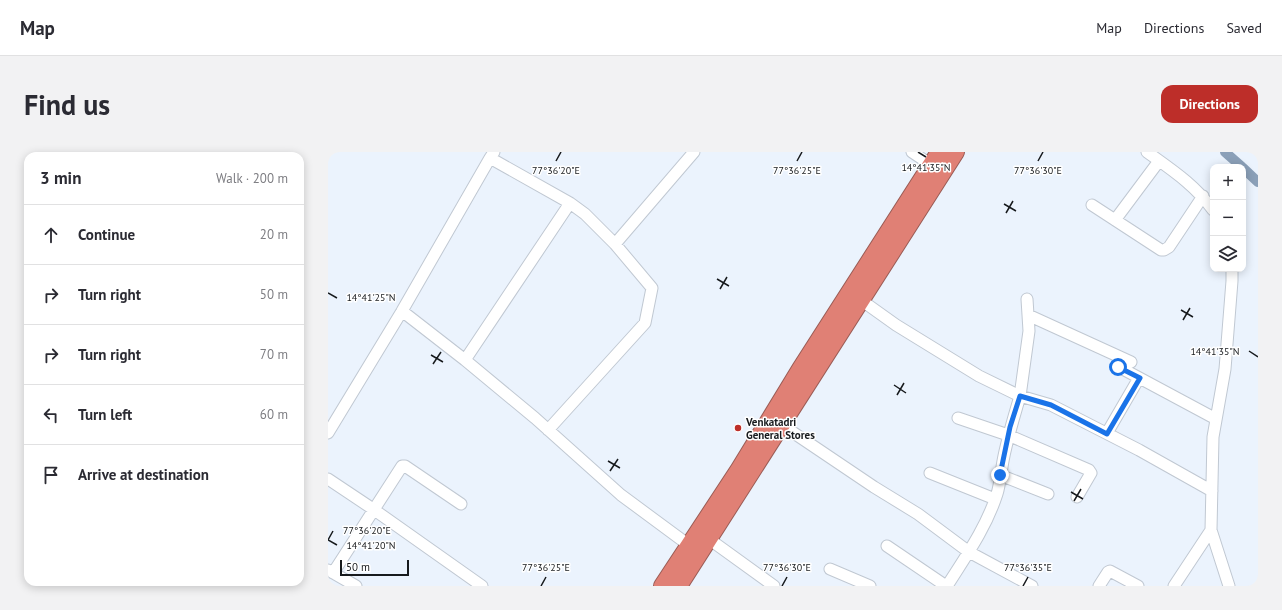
<!DOCTYPE html>
<html lang="en">
<head>
<meta charset="utf-8">
<style>
	body { margin:0; font-family:"PT Sans",sans-serif; background:#f2f2f3; color:#2b2b33 }
	.controls { position:absolute; right:12px; top:12px; display:grid; overflow:hidden; border-radius:8px; box-shadow:0 2px 10px #0003 }
	.controls button { width:36px; height:36px; display:grid; place-items:center; padding:0; border:0; border-bottom:1px solid #e1e1e2; background:#fff; color:#2b2b33; font:20px sans-serif }
	.scale { position:absolute; left:12px; bottom:10px; width:69px; box-sizing:border-box; padding-left:4px; border:2px solid #171a1d; border-top:0; font-size:11px; line-height:14px; white-space:nowrap; color:#171a1d; -webkit-text-stroke:3px #fff; paint-order:stroke }
	.stop { position:absolute; width:12px; height:12px; margin:-9px; border:3px solid #1a73e8; border-radius:50%; background:#fff }
	.stop.end { background:#1a73e8; border-color:#fff; box-shadow:0 1px 4px #0008 }
	.list { margin:0; padding:0; list-style:none }
	h2 { display:flex; justify-content:space-between; align-items:center; height:52px; margin:0; padding:0 16px; font-size:17px }
	h2 small { font-size:13px; font-weight:400; color:#7c7c81 }
	.list li { display:grid; grid-template-columns:26px 1fr auto; gap:12px; align-items:center; box-sizing:border-box; height:60px; padding:0 16px; border-top:1px solid #e1e1e2 }
	.list b { display:block; font-size:15px; white-space:nowrap }
	.list em { font-size:13px; font-style:normal; color:#7c7c81 }
	.icon { flex:none; width:22px; height:22px; fill:none; stroke:currentColor; stroke-width:2; stroke-linecap:round; stroke-linejoin:round }
	.map { position:relative; flex:none; width:930px; height:434px; overflow:hidden; border-radius:12px }
	header { display:flex; align-items:center; gap:24px; box-sizing:border-box; height:56px; padding:0 20px; background:#fff; border-bottom:1px solid #e1e1e2 }
	header strong { font-size:19px }
	nav { display:flex; gap:22px; margin-inline-start:auto; font-size:14px }
	.intro { display:flex; align-items:center; justify-content:space-between; box-sizing:border-box; height:96px; padding:0 24px }
	h1 { margin:0; font-size:28px }
	.button { padding:10px 18px; border-radius:12px; background:#bd2e29; color:#fff; font-size:14px; font-weight:700 }
	main { display:flex; gap:24px; padding:0 24px }
	aside { flex:1; background:#fff; border-radius:12px; box-shadow:0 2px 10px #0003 }
	.map>svg:first-child { display:block }
	.lines { fill:none; stroke-linecap:round; stroke-linejoin:round }
	.canal { stroke:#8ba0b8; stroke-width:10 }
	.minor-casing { stroke:#c0c8d2; stroke-width:13 }
	.highway-casing { stroke:#9a5c56; stroke-width:18 }
	.minor { stroke:#fff; stroke-width:11 }
	.highway { stroke:#e08075; stroke-width:16 }
	.route { stroke:#1a73e8; stroke-width:5 }
	.ticks { fill:none; stroke:#171a1d; stroke-width:1.5 }
	.poi-dot { fill:#bd2e29; stroke:#fff; stroke-width:1.5 }
	.labels { text-anchor:middle; stroke-width:3; stroke-linejoin:round; paint-order:stroke }
	.poi-label { font-size:11px; font-weight:bold; fill:#171a1d; stroke:#fff; text-anchor:start }
	.ticks-label { font-size:10px; text-anchor:middle; fill:#171a1d; stroke:#fff; stroke-width:3; stroke-linejoin:round; paint-order:stroke }
</style>
</head>
<body>
<header>
<strong>Map</strong>
<nav><a>Map</a><a>Directions</a><a>Saved</a></nav>
</header>
<div class="intro"><h1>Find us</h1><a class="button">Directions</a></div>
<main>
<aside>
<h2>3 min<small>Walk · 200 m</small></h2>
<ul class="list">
<li><svg class="icon" aria-label="ahead" viewBox="0 0 24 24"><path d="M12 20V5M6 11l6-6 6 6"/></svg><div><b>Continue</b></div><em>20 m</em></li>
<li><svg class="icon" aria-label="right" viewBox="0 0 24 24"><path d="M7 20v-9h11M14 6l5 5-5 5"/></svg><div><b>Turn right</b></div><em>50 m</em></li>
<li><svg class="icon" aria-label="right" viewBox="0 0 24 24"><path d="M7 20v-9h11M14 6l5 5-5 5"/></svg><div><b>Turn right</b></div><em>70 m</em></li>
<li><svg class="icon" aria-label="left" viewBox="0 0 24 24"><path d="M17 20v-9H6M10 6l-5 5 5 5"/></svg><div><b>Turn left</b></div><em>60 m</em></li>
<li><svg class="icon" aria-label="arrive" viewBox="0 0 24 24"><path d="M6 21V4h12l-3 4 3 4H6"/></svg><div><b>Arrive at destination</b></div></li>
</ul>
</aside>
<div class="map">
<svg width="930" height="434" viewBox="0 0 930 434">
	<rect width="100%" height="100%" fill="#ebf3fd"/>
	<g class="lines">
		<!-- canal -->
		<path class="canal" d="M 897,0 L 914,15
			M 915,16 L 930,30"/>
		<!-- minor casing -->
		<g class="minor-casing">
			<path id="minor" d="M 166,0 L 162,6 L 242,51 L 257,62 L 287,92 L 366,0
				M 584,0 L 608,16
				M 819,0 C 844,18 867,33 885,58
				M 764,53 L 833,98 L 836,98 L 841,95 L 875,44
				M 787,68 L 831,9
				M 699,147 L 701,179 L 692,244 L 723,253 L 811,298 L 884,339
				M 533,148 L 568,173 L 651,224 L 692,244 C 686,265 679,287 675,309 C 673,320 672,332 669,342 C 658,376 638,404 619,434
				M 74,159 L 137,208 L 207,266 L 293,343 L 362,394
				M 700,163 L 803,210
				M 789,204 L 791,215 L 888,267
				M 137,208 L 242,51
				M 630,266 L 680,283 L 761,318 L 763,321 L 749,345
				M 454,273 L 546,335 L 590,362 L 641,400 L 704,434
				M 220,278 L 317,171 L 324,136 L 287,92
				M 0,281 L 74,159 L 162,6
				M 779,281 L 811,226
				M 602,321 L 667,347
				M 672,323 L 720,342
				M 0,327 L 45,357 L 154,434
				M 883,378 L 901,434
				M 381,387 L 446,434
				M 559,394 L 618,434
				M 502,417 L 542,434
				M 0,418 L 28,434
				M 5,421 L 74,314 L 77,314 L 133,352
				M 771,434 L 780,420 L 782,419 L 810,434
				M 846,434 L 883,378 L 885,285 L 897,217 L 904,129 L 904,117"/>
		</g>
		<!-- highway casing -->
		<g class="highway-casing">
			<path id="highway" d="M 334,434 L 411,317 L 472,217 L 611,0
				M 351,434 L 628,0"/>
		</g>
		<!-- minor -->
		<use href="#minor" class="minor"/>
		<!-- highway -->
		<use href="#highway" class="highway"/>
	</g>
	<g class="lines">
		<!-- route -->
		<path class="route" d="M 672,323 L 682,275 L 692,244 L 723,253 L 779,282 L 812,226 L 790,215"/>
	</g>
	<!-- ticks -->
	<path class="ticks" d="M 590,0 L 598,5M 228,9 L 233,0M 469,9 L 474,0M 710,9 L 715,0M 676,52 L 688,59M 678,61 L 685,49M 389,127 L 401,134M 392,137 L 399,125M 0,141 L 9,146M 853,158 L 865,165M 855,168 L 862,156M 921,199 L 930,205M 103,203 L 115,210M 105,212 L 113,200M 566,233 L 578,241M 569,243 L 576,231M 280,309 L 292,316M 282,319 L 290,307M 743,340 L 755,347M 746,349 L 753,337M 0,388 L 5,379M 0,388 L 9,393M 213,434 L 218,425M 454,434 L 459,425M 695,434 L 700,425"/>
	<!-- markers -->
	<circle class="poi-dot" cx="410" cy="276" r="4"/>
	<g class="labels">
		<!-- poi labels -->
		<g class="poi-label">
			<text x="418" y="274">Venkatadri<tspan x="418" dy="13">General Stores</tspan></text>
		</g>
	</g>
	<g class="ticks-label">
		<text x="598" y="19">14°41'35"N</text>
		<text x="228" y="22">77°36'20"E</text>
		<text x="469" y="22">77°36'25"E</text>
		<text x="710" y="22">77°36'30"E</text>
		<text x="43" y="149">14°41'25"N</text>
		<text x="887" y="203">14°41'35"N</text>
		<text x="39" y="382">77°36'20"E</text>
		<text x="43" y="397">14°41'20"N</text>
		<text x="218" y="419">77°36'25"E</text>
		<text x="459" y="419">77°36'30"E</text>
		<text x="700" y="419">77°36'35"E</text>
	</g>
</svg>
<div class="controls">
<button>+</button>
<button>−</button>
<button><svg class="icon" aria-label="layers" viewBox="0 0 24 24"><path d="M12 4l9 5-9 5-9-5zM3 14l9 5 9-5"/></svg></button>
</div>
<div class="scale">50 m</div>
<div class="stop" style="left:790px;top:215px"></div>
<div class="stop end" style="left:672px;top:323px"></div>
</div>
</main>
</body>
</html>
